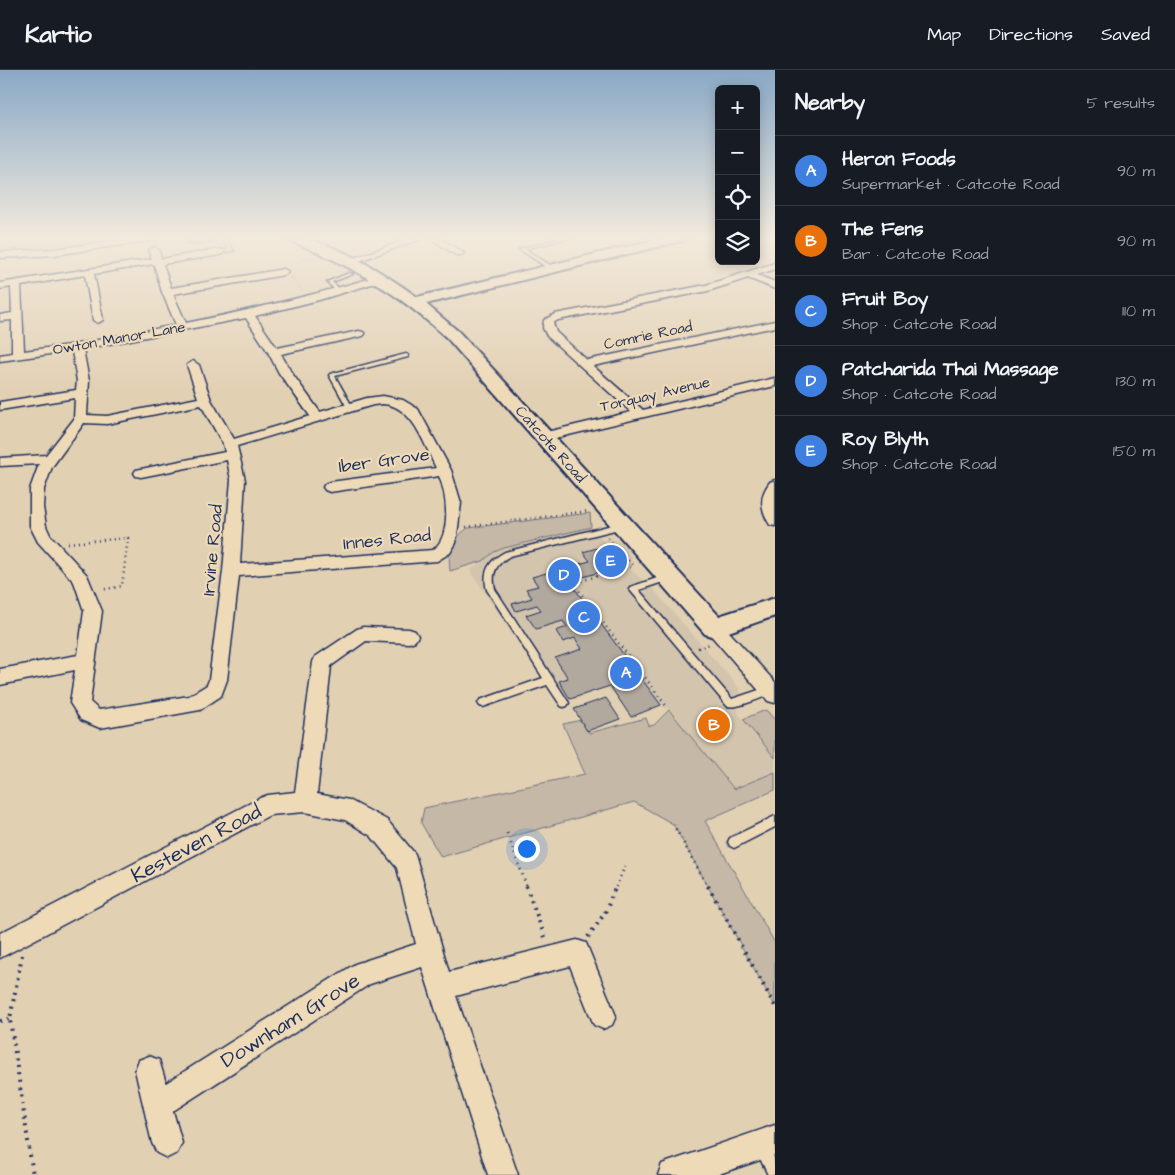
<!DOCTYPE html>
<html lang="en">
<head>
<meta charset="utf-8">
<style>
	body { margin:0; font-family:"Architects Daughter",sans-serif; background:#20242c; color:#f1f3f6 }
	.controls { position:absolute; right:15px; top:15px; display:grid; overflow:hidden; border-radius:8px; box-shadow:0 2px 12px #0003 }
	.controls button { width:45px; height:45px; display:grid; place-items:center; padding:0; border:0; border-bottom:1px solid #363941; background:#171b24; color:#f1f3f6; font:25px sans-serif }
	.you { position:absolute; left:526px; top:778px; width:18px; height:18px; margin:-12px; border:4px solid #fff; border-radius:50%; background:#1a73e8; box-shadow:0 0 0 8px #1a73e833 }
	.badge { display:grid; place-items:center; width:32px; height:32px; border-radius:50%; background:#db2777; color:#fff; font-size:16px; font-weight:700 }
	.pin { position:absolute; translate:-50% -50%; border:2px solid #fff; box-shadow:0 1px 5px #0006 }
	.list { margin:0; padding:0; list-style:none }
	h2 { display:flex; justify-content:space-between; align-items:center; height:65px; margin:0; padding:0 20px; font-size:21px }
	h2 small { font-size:16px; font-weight:400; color:#9ea1a6 }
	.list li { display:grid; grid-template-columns:32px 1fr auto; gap:15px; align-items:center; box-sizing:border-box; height:70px; padding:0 20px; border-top:1px solid #363941 }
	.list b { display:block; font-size:19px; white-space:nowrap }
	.list p { margin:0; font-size:16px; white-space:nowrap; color:#9ea1a6 }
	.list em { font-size:16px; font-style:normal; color:#9ea1a6 }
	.icon { flex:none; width:28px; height:28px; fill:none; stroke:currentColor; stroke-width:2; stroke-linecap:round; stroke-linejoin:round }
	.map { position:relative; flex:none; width:775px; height:1105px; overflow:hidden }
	header { display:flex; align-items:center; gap:30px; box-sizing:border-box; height:70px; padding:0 25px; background:#171b24; border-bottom:1px solid #363941 }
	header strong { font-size:24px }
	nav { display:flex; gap:28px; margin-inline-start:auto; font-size:18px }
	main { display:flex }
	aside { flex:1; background:#171b24 }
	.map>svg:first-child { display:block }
	.built { fill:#d3c4ad }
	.green { fill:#c5b8a6; stroke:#707482 }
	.building { fill:#b1a89e; stroke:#1b2f5e }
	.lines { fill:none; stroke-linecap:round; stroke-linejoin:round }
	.lane-casing { stroke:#1b2f5e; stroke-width:3 }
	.street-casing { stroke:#1b2f5e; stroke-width:3 }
	.secondary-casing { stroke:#1b2f5e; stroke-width:4 }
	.path-far3 { stroke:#1b2f5e; stroke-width:1; stroke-dasharray:0.5 2; stroke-linecap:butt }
	.path-far2 { stroke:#1b2f5e; stroke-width:2.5; stroke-dasharray:1 4; stroke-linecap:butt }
	.path-far1 { stroke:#1b2f5e; stroke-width:3; stroke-dasharray:1 4.5; stroke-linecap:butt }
	.path { stroke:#1b2f5e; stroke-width:4; stroke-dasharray:2 5.5; stroke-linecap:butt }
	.lane { fill:#efdab8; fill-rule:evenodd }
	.street { fill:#efdab8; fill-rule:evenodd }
	.secondary { fill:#efdab8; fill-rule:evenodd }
	.labels { text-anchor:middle; stroke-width:4.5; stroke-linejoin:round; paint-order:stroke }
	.far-street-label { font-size:15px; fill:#1b2f5e; stroke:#efdab8 }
	.street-label { font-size:18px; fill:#1b2f5e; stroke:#efdab8 }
	.near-street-label { font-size:21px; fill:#1b2f5e; stroke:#efdab8 }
</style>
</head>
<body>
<header>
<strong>Kartio</strong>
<nav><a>Map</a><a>Directions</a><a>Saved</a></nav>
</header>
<main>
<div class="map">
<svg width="775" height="1105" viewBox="0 0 775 1105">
	<rect width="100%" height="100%" fill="#e2d0b3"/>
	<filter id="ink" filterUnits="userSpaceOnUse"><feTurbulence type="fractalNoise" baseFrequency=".02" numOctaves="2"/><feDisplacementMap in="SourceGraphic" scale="10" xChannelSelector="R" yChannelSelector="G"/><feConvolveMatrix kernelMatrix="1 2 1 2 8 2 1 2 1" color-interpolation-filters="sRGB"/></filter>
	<g filter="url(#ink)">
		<!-- built -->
		<path class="built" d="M 591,457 L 625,495 L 654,520 L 740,619 L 738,643 L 775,689 L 775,702 L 734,719 L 669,640 L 661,635 L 631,647 L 610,616 L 559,635 L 470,500 L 494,482 L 504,478 Z"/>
		<!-- green -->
		<path class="green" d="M 0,167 L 144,167 L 57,180 L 0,182 Z
			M 590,443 L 591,457 L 504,478 L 494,482 L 483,491 L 450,501 C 448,480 450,471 468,458 Z
			M 669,640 L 734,719 L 775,702 L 775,720 L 705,751 L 775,873 L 775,936 L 673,754 L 634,732 L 441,787 L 421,753 L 424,738 L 585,704 L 563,654 L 581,650 L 589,663 L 646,648 L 649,656 L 654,655 Z
			M 766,640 L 775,650 L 775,688 L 743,649 Z"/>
		<!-- building -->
		<path class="building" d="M 597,478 L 604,486 L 615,483 L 625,495 L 569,511 L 661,635 L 631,647 L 610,616 L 570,629 L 559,611 L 568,608 L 555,588 L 582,579 L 575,568 L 563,572 L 556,561 L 567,557 L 563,551 L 536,559 L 526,545 L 541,540 L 537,535 L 516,541 L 512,534 L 532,528 L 526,519 L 538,516 L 532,507 L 590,491 L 583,482 Z
			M 606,628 L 620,649 L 587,661 L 574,639 Z"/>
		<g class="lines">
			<!-- lane casing -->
			<g class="lane-casing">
				<path id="lane" d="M 225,167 L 234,181 L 218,183 L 218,181 L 229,179 L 223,170 L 189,174 L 187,173 Z
					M 565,167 L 572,167 L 525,179 L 553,197 L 553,199 L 549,199 L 519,179 Z
					M 349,203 L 353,204 L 332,212 L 341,220 L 341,222 L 337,222 L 327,212 Z
					M 406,284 L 408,285 L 408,287 L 335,306 L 353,338 L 348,339 L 329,305 L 330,304 Z
					M 624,452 L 627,453 L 628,455 L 627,457 L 510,486 C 496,494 491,503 495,519 L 569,633 L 567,636 L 564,637 L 561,636 L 547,615 L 483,637 L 480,636 L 478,633 L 480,630 L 543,608 L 487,520 C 482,502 489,490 505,482 Z
					M 669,504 L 673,507 L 672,509 L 639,520 L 732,629 L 771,616 L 775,618 L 774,623 C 762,627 738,639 727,636 L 629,519 L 630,517 Z
					M 775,746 L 775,757 L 738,776 L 734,778 L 730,776 L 728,772 L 730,768 Z
					M 762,1071 C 775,1076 775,1093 775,1105 L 768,1105 L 755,1078 L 757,1073 Z"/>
			</g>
			<!-- street casing -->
			<g class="street-casing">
				<path id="street" d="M 138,167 L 159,167 L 155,170 L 55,185 L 0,188 L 0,182 L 55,179 Z
					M 415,167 L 427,167 L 353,193 L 347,193 L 345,191 Z
					M 428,167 L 438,167 L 464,183 L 462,185 L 456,185 Z
					M 154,177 L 159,180 L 161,189 L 220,179 L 225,182 L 220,185 L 163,194 L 171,218 L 284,199 L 289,202 L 284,205 L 173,224 L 186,253 C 251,240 315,225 379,206 L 385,206 L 385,210 L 319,230 L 255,246 L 277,278 L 359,261 L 363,262 L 365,264 L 363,266 L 281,284 L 291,302 L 320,342 L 367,328 L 383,326 L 403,330 L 418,339 L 451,400 L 461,433 L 456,473 L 450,483 L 437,491 L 239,506 L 227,610 L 221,626 L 200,640 L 100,658 L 81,650 L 70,633 L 75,600 L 0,615 L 0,599 L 78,585 L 84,541 L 74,512 L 38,472 L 30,456 L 30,419 L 39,394 L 0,396 L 0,388 L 46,385 L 74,349 L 75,328 L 0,340 L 0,332 L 76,320 L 77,311 L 72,281 L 0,291 L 0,285 L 12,283 L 12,250 L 0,251 L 0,245 L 12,243 L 11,217 L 0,219 L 0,213 L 152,189 L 149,180 ZM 154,194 L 162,222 L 176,255 L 77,274 L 24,281 L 21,216 L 85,205 L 93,250 L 98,253 L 103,250 L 94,204 ZM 246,248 L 268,282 L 279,303 L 310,346 L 234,369 L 211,330 L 199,295 L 193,291 L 187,295 L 198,328 L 107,346 L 87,345 L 89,311 L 83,279 ZM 383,334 C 413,336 424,374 436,398 L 330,412 L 325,414 L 323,417 L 325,420 L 330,422 L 439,406 C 447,425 452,466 433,480 L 240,494 L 245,410 L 237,376 L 373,335 ZM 201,335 L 223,374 L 225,382 L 141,399 L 136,400 L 134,403 L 136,406 L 141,407 L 227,390 L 231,410 L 223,501 L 209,610 L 207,615 L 189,626 L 99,640 L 90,632 L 102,541 L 87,505 L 50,465 L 46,456 L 43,437 L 44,419 L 52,397 L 84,353 L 107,354 Z
					M 775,193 L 775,199 L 757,205 L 775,212 L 775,219 L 748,208 L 708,221 L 558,250 L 553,253 L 556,262 L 587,290 L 775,251 L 775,257 L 593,296 L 643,340 L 775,308 L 775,316 L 543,371 L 538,370 L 536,367 L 538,364 L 631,342 L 547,266 L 543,258 L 544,250 L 555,244 L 706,215 Z
					M 775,410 L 775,456 L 770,455 C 760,440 759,426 770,412 Z
					M 714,550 L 720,552 L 775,612 L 775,633 L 768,631 L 708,562 L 705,557 L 708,552 Z
					M 363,557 L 409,559 L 415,561 L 418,566 L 415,571 L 409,573 L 366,571 L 331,596 L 317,724 L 349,730 L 387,750 L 415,784 L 449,902 L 577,870 L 586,873 L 616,946 L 612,955 L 603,959 L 594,955 L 570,896 L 456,926 L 518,1105 L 488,1105 L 422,897 L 370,914 L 173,1041 L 182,1073 L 177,1083 L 167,1088 L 157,1083 L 152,1073 L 135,1000 L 139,990 L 149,986 L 159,990 L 166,1013 L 355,894 L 416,874 L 397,798 L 371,766 L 345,750 L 305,742 L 270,745 L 0,888 L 0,863 L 260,728 L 268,725 L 295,722 L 313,592 L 315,587 L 357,559 Z
					M 775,1055 L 775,1085 L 716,1105 L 658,1105 L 662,1094 Z"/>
			</g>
			<!-- secondary casing -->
			<g class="secondary-casing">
				<path id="secondary" d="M 286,167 C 329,167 382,202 417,227 L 666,167 L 687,167 L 685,170 L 426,234 L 459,262 L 719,546 L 775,528 L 775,546 L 714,567 L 705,564 L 447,268 C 398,223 350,194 288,170 Z"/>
			</g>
			<!-- path-far3 -->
			<path class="path-far3" d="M 19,167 L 25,172
				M 0,171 L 7,167
				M 19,172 L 63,167
				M 756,179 L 770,188
				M 291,194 L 312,187
				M 291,207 L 302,221"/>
			<!-- path-far2 -->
			<path class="path-far2" d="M 466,457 L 589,441
				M 608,468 L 633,496 L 573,513 L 632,591
				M 68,473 L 128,468 L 122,516 L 101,520
				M 698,578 L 710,574"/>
			<!-- path-far1 -->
			<path class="path-far1" d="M 632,590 L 667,637
				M 673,754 L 708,817
				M 507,763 L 527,817
				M 616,817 L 625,796"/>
			<!-- path -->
			<path class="path" d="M 526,816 L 546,870
				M 708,816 L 775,936
				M 588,867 L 605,843 L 616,816
				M 22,885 L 10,949 L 33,1105
				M 0,951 L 10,949"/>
			<!-- lane -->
			<use href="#lane" class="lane"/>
			<!-- street -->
			<use href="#street" class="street"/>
			<!-- secondary -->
			<use href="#secondary" class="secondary"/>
		</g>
	</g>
	<!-- sky -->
	<linearGradient id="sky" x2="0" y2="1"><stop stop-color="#89a8c6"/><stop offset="0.52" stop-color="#f2eadd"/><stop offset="1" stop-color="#f2eadd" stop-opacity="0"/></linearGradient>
	<rect width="775" height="322" fill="url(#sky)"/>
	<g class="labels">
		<!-- far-street labels -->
		<g class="far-street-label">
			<text transform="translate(648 265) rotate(-12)" y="5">Comrie Road</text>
			<text transform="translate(119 268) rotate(-10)" y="5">Owton Manor Lane</text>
			<text transform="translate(655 324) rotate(-13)" y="5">Torquay Avenue</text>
			<text transform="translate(551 374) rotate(48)" y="5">Catcote Road</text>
		</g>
		<!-- street labels -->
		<g class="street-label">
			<text transform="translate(384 390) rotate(-8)" y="6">Iber Grove</text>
			<text transform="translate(387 469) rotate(-6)" y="6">Innes Road</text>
			<text transform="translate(212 480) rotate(-85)" y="6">Irvine Road</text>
		</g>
		<!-- near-street labels -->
		<g class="near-street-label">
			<text transform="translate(196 773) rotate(-28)" y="7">Kesteven Road</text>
			<text transform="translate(290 950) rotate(-32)" y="7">Downham Grove</text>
		</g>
	</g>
</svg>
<div class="controls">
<button>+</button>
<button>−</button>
<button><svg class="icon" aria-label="locate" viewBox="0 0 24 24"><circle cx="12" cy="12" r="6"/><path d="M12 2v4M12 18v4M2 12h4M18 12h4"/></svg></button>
<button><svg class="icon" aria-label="layers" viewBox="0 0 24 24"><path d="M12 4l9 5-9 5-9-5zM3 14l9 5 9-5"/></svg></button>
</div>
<div class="you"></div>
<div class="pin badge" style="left:626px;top:603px;background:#3f7fe0">A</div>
<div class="pin badge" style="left:714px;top:655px;background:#e8710a">B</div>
<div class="pin badge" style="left:584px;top:547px;background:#3f7fe0">C</div>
<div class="pin badge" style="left:564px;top:505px;background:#3f7fe0">D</div>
<div class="pin badge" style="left:611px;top:491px;background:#3f7fe0">E</div>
</div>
<aside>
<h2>Nearby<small>5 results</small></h2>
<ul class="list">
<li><span class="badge" style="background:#3f7fe0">A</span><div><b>Heron Foods</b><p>Supermarket · Catcote Road</p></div><em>90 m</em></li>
<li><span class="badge" style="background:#e8710a">B</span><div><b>The Fens</b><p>Bar · Catcote Road</p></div><em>90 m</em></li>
<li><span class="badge" style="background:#3f7fe0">C</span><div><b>Fruit Boy</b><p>Shop · Catcote Road</p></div><em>110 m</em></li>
<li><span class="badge" style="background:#3f7fe0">D</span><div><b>Patcharida Thai Massage</b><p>Shop · Catcote Road</p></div><em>130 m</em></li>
<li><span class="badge" style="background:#3f7fe0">E</span><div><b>Roy Blyth</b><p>Shop · Catcote Road</p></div><em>150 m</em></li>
</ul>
</aside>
</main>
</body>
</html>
